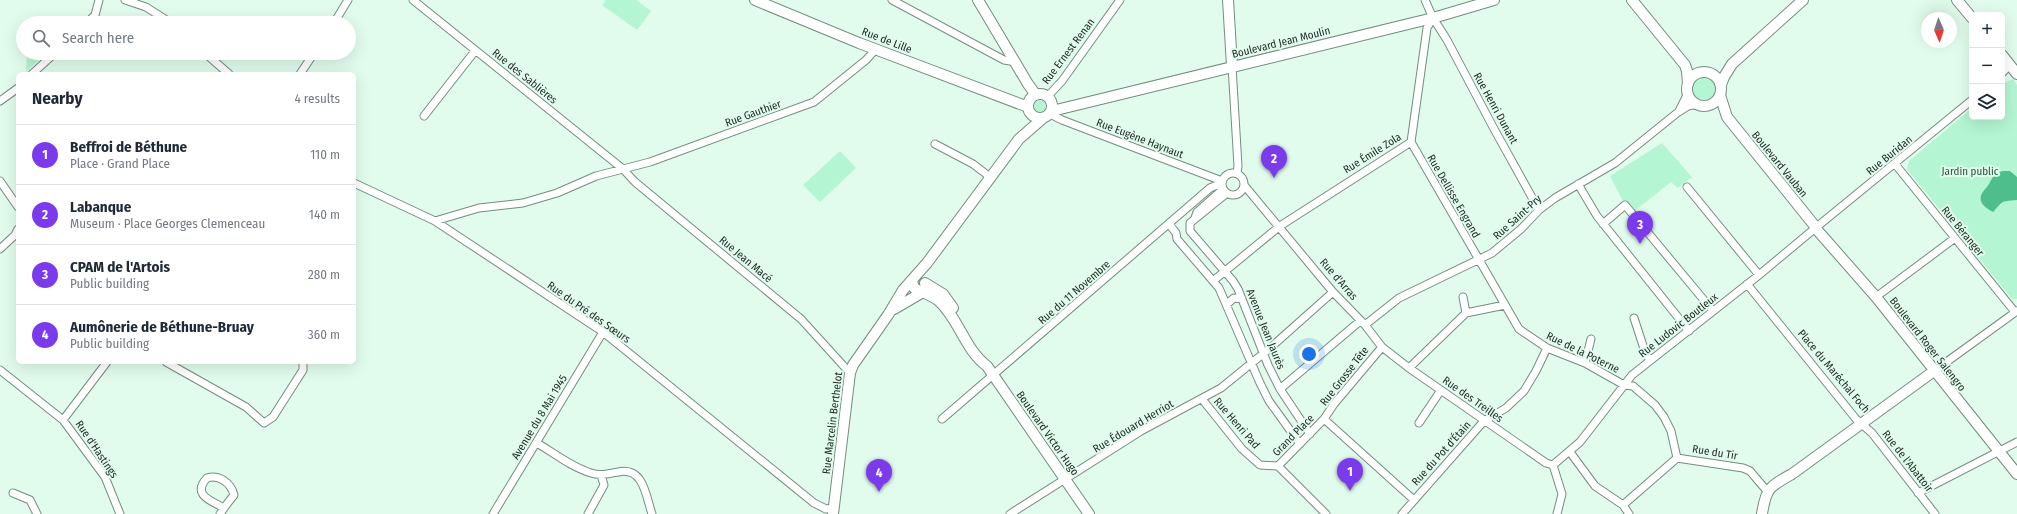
<!DOCTYPE html>
<html lang="en">
<head>
<meta charset="utf-8">
<style>
	body { margin:0; font-family:"Fira Sans Condensed",sans-serif; background:#f6f6f7; color:#1f2937 }
	.controls { position:absolute; right:12px; top:12px; display:grid; overflow:hidden; border-radius:6px; box-shadow:0 4px 16px #0002 }
	.controls button { width:36px; height:36px; display:grid; place-items:center; padding:0; border:0; border-bottom:1px solid #e0e1e3; background:#fff; color:#1f2937; font:20px sans-serif }
	.compass { position:absolute; left:1921px; top:12px; width:36px; height:36px; border-radius:50%; background:#fff; box-shadow:0 4px 16px #0002; rotate:177deg }
	.you { position:absolute; left:1309px; top:354px; width:14px; height:14px; margin:-10px; border:3px solid #fff; border-radius:50%; background:#1a73e8; box-shadow:0 0 0 6px #1a73e833 }
	.badge { display:grid; place-items:center; width:26px; height:26px; border-radius:50%; background:#7c3aed; color:#fff; font-size:13px; font-weight:700 }
	.pin { position:absolute; translate:-50% -33px; filter:drop-shadow(0 1px 2px #0008) }
	.pin::after { content:''; position:absolute; top:21px; width:14px; height:12px; background:inherit; clip-path:polygon(0 0,100% 0,50% 100%) }
	.list { margin:0; padding:0; list-style:none }
	h2 { display:flex; justify-content:space-between; align-items:center; height:52px; margin:0; padding:0 16px; font-size:17px }
	h2 small { font-size:13px; font-weight:400; color:#747a83 }
	.list li { display:grid; grid-template-columns:26px 1fr auto; gap:12px; align-items:center; box-sizing:border-box; height:60px; padding:0 16px; border-top:1px solid #e0e1e3 }
	.list b { display:block; font-size:15px; white-space:nowrap }
	.list p { margin:0; font-size:13px; white-space:nowrap; color:#747a83 }
	.list em { font-size:13px; font-style:normal; color:#747a83 }
	.icon { flex:none; width:22px; height:22px; fill:none; stroke:currentColor; stroke-width:2; stroke-linecap:round; stroke-linejoin:round }
	.map { position:relative; flex:none; width:2017px; height:514px; overflow:hidden }
	.search { position:absolute; background:#fff; box-shadow:0 4px 16px #0002; left:16px; top:16px; width:340px; height:44px; display:flex; align-items:center; gap:10px; box-sizing:border-box; padding:0 14px; border-radius:22px; color:#747a83; font-size:15px }
	.panel { position:absolute; background:#fff; box-shadow:0 4px 16px #0002; left:16px; top:72px; width:340px; height:292px; border-radius:6px }
	.map>svg:first-child { display:block }
	.green { fill:#b4f5d3 }
	.water { fill:#4dbe8c }
	.lines { fill:none; stroke-linecap:round; stroke-linejoin:round }
	.street-casing { stroke:#748d7f; stroke-width:9 }
	.secondary-casing { stroke:#748d7f; stroke-width:12 }
	.street { stroke:#fff; stroke-width:7 }
	.secondary { stroke:#fff; stroke-width:10 }
	.labels { text-anchor:middle; stroke-width:4; stroke-linejoin:round; paint-order:stroke }
	.street-label { font-size:11px; fill:#1e2823; stroke:#e1fced }
	.park-label { font-size:11px; fill:#295641; stroke:#e1fced }
</style>
</head>
<body>
<div class="map">
<svg width="2017" height="514" viewBox="0 0 2017 514">
	<rect width="100%" height="100%" fill="#e1fced"/>
	<!-- green -->
	<path class="green" d="M 606,0 L 636,0 L 651,11 L 637,30 L 602,5 Z
		M 27,53 L 46,53 L 26,72 Z
		M 1701,77 C 1711,76 1716,81 1717,90 L 1710,99 L 1698,99 L 1693,93 L 1693,85 Z
		M 2013,79 L 2017,85 L 2017,299 L 2012,299 L 1907,169 L 1909,161 L 1972,108 L 1972,117 L 2002,117 L 2002,84 Z
		M1034.5 106a5.5 5.5 0 1 1 11 0a5.5 5.5 0 1 1-11 0Z
		M 1662,143 L 1692,177 L 1678,188 L 1671,182 L 1632,213 L 1625,205 L 1610,176 Z
		M 840,151 L 856,168 L 820,202 L 803,185 Z"/>
	<!-- water -->
	<path class="water" d="M 2003,171 L 2010,171 L 2017,177 L 2017,200 C 1998,202 2005,200 1993,212 C 1980,205 1976,198 1987,187 C 1990,183 1992,177 1996,173 Z"/>
	<g class="lines">
		<!-- street casing -->
		<g class="street-casing">
			<path id="street" d="M 125,0 L 146,7 L 171,23
				M 413,0 L 623,169 L 635,182 L 801,319 L 850,373
				M 892,0 L 1004,60 L 1016,62
				M 1425,0 L 1433,18 L 1447,40 L 1493,127 L 1539,210
				M 87,23 L 95,15 L 99,0
				M 334,23 L 348,0
				M 205,53 L 229,74
				M 1232,66 L 1238,166 L 1237,173
				M 2002,73 L 2010,65
				M 32,74 L 55,53
				M 300,74 L 314,53
				M 1048,96 L 1062,81 L 1120,0
				M 0,101 L 18,88
				M 1679,111 L 1688,93
				M 1050,114 L 1062,120 L 1222,181
				M 424,116 L 475,51
				M 1411,142 L 1519,329 L 1547,348 L 1585,363 L 1624,385 L 1633,386 L 1655,405 L 1664,417 L 1671,431 L 1677,458
				M 1411,142 L 1427,28 L 1433,18
				M 935,144 L 973,164 L 990,177
				M 1895,164 L 2015,312
				M1222 184a11 11 0 1 1 22 0a11 11 0 1 1-22 0Z
				M 0,181 L 18,207
				M 354,183 L 435,221 L 603,332 L 814,503 L 826,509 L 834,508
				M 1578,184 L 1597,216 L 1689,331
				M 1244,185 L 1333,292 L 1365,325 L 1382,347 L 1409,368 L 1546,463 L 1553,465
				M 1687,187 L 1759,275
				M 1227,193 L 1190,223 L 1190,231 L 1233,281 L 1238,289 L 1268,365 L 1280,389 L 1310,434
				M 1195,218 L 1197,212 L 1223,189
				M 435,221 L 479,208 L 523,203 L 557,193 L 596,176 L 650,162 L 814,102 L 866,60 L 876,49
				M 1169,224 L 1176,233 L 1177,239 L 1219,288 L 1260,383 L 1269,401 L 1300,444
				M 1603,224 L 1625,205 L 1713,311
				M 1819,225 L 1972,100
				M 0,249 L 15,235 L 18,229
				M 1213,281 L 1280,226 L 1411,142
				M 1747,284 L 1856,419 L 1872,433 L 1935,514
				M 1463,297 L 1466,313
				M 1876,297 L 1955,238
				M 1227,304 L 1234,298 L 1242,299
				M 1634,318 L 1646,355 L 1651,360
				M 1365,325 L 1399,298 L 1492,253 L 1521,229 L 1539,210 L 1555,198 L 1615,163 L 1677,113 L 1688,106 L 1697,104
				M 107,362 L 63,420 L 105,477 L 120,514
				M 166,362 L 246,407 L 264,423 L 273,417 L 303,370 L 303,362
				M 1585,363 L 1591,339
				M 1409,368 L 1466,313 L 1505,305
				M 0,370 L 63,420
				M 1934,371 L 2017,311
				M 1280,389 L 1360,321
				M 1202,399 L 1242,449 L 1260,465 L 1278,466
				M 942,419 L 1210,188 L 1222,183
				M 1324,419 L 1334,404 L 1382,347
				M 1419,423 L 1441,390
				M 537,443 C 554,453 571,467 591,473 C 600,476 608,474 618,472 C 644,466 646,497 652,514
				M 1570,452 L 1595,486 L 1623,505 L 1629,514
				M 1677,458 L 1743,468 L 1750,471 L 1767,491
				M 1553,465 L 1580,442 L 1632,375 L 1759,275 L 1813,230
				M 1553,465 L 1562,494 L 1557,514
				M 13,493 L 30,500 L 37,514
				M 1918,493 L 2017,442
				M 1623,505 L 1677,458
				M 220,514 C 224,508 229,501 234,495 C 231,483 219,474 207,478 C 191,495 212,501 224,508
				M 493,514 L 603,332
				M 588,514 L 604,485 L 601,475
				M 1010,514 L 1141,431 L 1221,388 L 1269,349 L 1333,292
				M 1326,514 L 1278,466 L 1324,419 L 1414,500
				M 1402,514 L 1484,421 L 1506,408 L 1524,391 L 1536,371 L 1547,348"/>
		</g>
		<!-- secondary casing -->
		<g class="secondary-casing">
			<path id="secondary" d="M 755,0 L 859,43 L 1028,107
				M 978,0 L 1028,84 L 1036,95
				M 1228,0 L 1232,66
				M 1632,0 L 1685,65 L 1687,71 L 1688,84
				M 1957,0 L 1972,18
				M 2002,55 L 2017,74
				M1687 89a17 17 0 1 1 34 0a17 17 0 1 1-34 0Z
				M 1721,85 L 1724,77 L 1732,64 L 1803,0
				M1028 106a12 12 0 1 1 24 0a12 12 0 1 1-24 0Z
				M 1720,95 L 1727,117 L 1814,225
				M 1052,111 L 1433,18 L 1494,0
				M 1818,231 L 1876,297 L 2017,474
				M 912,281 L 914,288 C 922,292 931,295 939,301 C 959,319 965,350 987,366 L 1089,514
				M 925,283 L 943,294 L 953,308
				M 894,309 L 923,292
				M 833,514 L 850,373 L 853,365 L 888,315 L 903,290 L 927,263 L 1019,139 L 1042,119
				M 1762,514 C 1766,488 1769,487 1792,474 L 1934,371"/>
		</g>
		<!-- street -->
		<use href="#street" class="street"/>
		<!-- secondary -->
		<use href="#secondary" class="secondary"/>
	</g>
	<g class="labels">
		<!-- street labels -->
		<g class="street-label">
			<text transform="translate(887 40) rotate(21)" y="4">Rue de Lille</text>
			<text transform="translate(1281 42) rotate(-14)" y="4">Boulevard Jean Moulin</text>
			<text transform="translate(1068 51) rotate(-53)" y="4">Rue Ernest Renan</text>
			<text transform="translate(525 76) rotate(39)" y="4">Rue des Sablières</text>
			<text transform="translate(1496 108) rotate(61)" y="4">Rue Henri Dunant</text>
			<text transform="translate(753 113) rotate(-20)" y="4">Rue Gauthier</text>
			<text transform="translate(1140 138) rotate(21)" y="4">Rue Eugène Haynaut</text>
			<text transform="translate(1372 153) rotate(-32)" y="4">Rue Émile Zola</text>
			<text transform="translate(1889 155) rotate(-39)" y="4">Rue Buridan</text>
			<text transform="translate(1780 164) rotate(51)" y="4">Boulevard Vauban</text>
			<text transform="translate(1454 196) rotate(60)" y="4">Rue Dellisse Engrand</text>
			<text transform="translate(1517 217) rotate(-42)" y="4">Rue Saint-Pry</text>
			<text transform="translate(1963 231) rotate(51)" y="4">Rue Béranger</text>
			<text transform="translate(746 259) rotate(40)" y="4">Rue Jean Macé</text>
			<text transform="translate(1339 279) rotate(49)" y="4">Rue d'Arras</text>
			<text transform="translate(1074 292) rotate(-41)" y="4">Rue du 11 Novembre</text>
			<text transform="translate(589 312) rotate(35)" y="4">Rue du Pré des Sœurs</text>
			<text transform="translate(1678 325) rotate(-38)" y="4">Rue Ludovic Boutleux</text>
			<text transform="translate(1266 329) rotate(68)" y="4">Avenue Jean Jaurès</text>
			<text transform="translate(1928 344) rotate(52)" y="4">Boulevard Roger Salengro</text>
			<text transform="translate(1583 352) rotate(26)" y="4">Rue de la Poterne</text>
			<text transform="translate(1834 371) rotate(50)" y="4">Place du Maréchal Foch</text>
			<text transform="translate(1344 376) rotate(-52)" y="4">Rue Grosse Tête</text>
			<text transform="translate(1473 399) rotate(35)" y="4">Rue des Treilles</text>
			<text transform="translate(539 417) rotate(-59)" y="4">Avenue du 8 Mai 1945</text>
			<text transform="translate(832 423) rotate(-83)" y="4">Rue Marcelin Berthelot</text>
			<text transform="translate(1237 423) rotate(49)" y="4">Rue Henri Pad</text>
			<text transform="translate(1133 426) rotate(-31)" y="4">Rue Édouard Herriot</text>
			<text transform="translate(1048 433) rotate(55)" y="4">Boulevard Victor Hugo</text>
			<text transform="translate(1293 435) rotate(-45)" y="4">Grand Place</text>
			<text transform="translate(97 449) rotate(56)" y="4">Rue d'Hastings</text>
			<text transform="translate(1715 452) rotate(9)" y="4">Rue du Tir</text>
			<text transform="translate(1441 453) rotate(-48)" y="4">Rue du Pot d'Étain</text>
			<text transform="translate(1908 461) rotate(52)" y="4">Rue de l'Abattoir</text>
		</g>
		<!-- park labels -->
		<g class="park-label">
			<text x="1970" y="175">Jardin public</text>
		</g>
	</g>
</svg>
<div class="controls">
<button>+</button>
<button>−</button>
<button><svg class="icon" aria-label="layers" viewBox="0 0 24 24"><path d="M12 4l9 5-9 5-9-5zM3 14l9 5 9-5"/></svg></button>
</div>
<svg class="compass" viewBox="-18 -18 36 36"><path d="M0-13l5 13h-10z" fill="#e53935"/><path d="M0 13l5-13h-10z" fill="#747a83"/></svg>
<div class="you"></div>
<div class="pin badge" style="left:1350px;top:491px">1</div>
<div class="pin badge" style="left:1274px;top:178px">2</div>
<div class="pin badge" style="left:1640px;top:244px">3</div>
<div class="pin badge" style="left:879px;top:492px">4</div>
<div class="search"><svg class="icon" aria-label="search" viewBox="0 0 24 24"><circle cx="10" cy="10" r="6"/><path d="M15 15l6 6"/></svg>Search here</div>
<section class="panel">
<h2>Nearby<small>4 results</small></h2>
<ul class="list">
<li><span class="badge">1</span><div><b>Beffroi de Béthune</b><p>Place · Grand Place</p></div><em>110 m</em></li>
<li><span class="badge">2</span><div><b>Labanque</b><p>Museum · Place Georges Clemenceau</p></div><em>140 m</em></li>
<li><span class="badge">3</span><div><b>CPAM de l'Artois</b><p>Public building</p></div><em>280 m</em></li>
<li><span class="badge">4</span><div><b>Aumônerie de Béthune-Bruay</b><p>Public building</p></div><em>360 m</em></li>
</ul>
</section>
</div>
</body>
</html>
